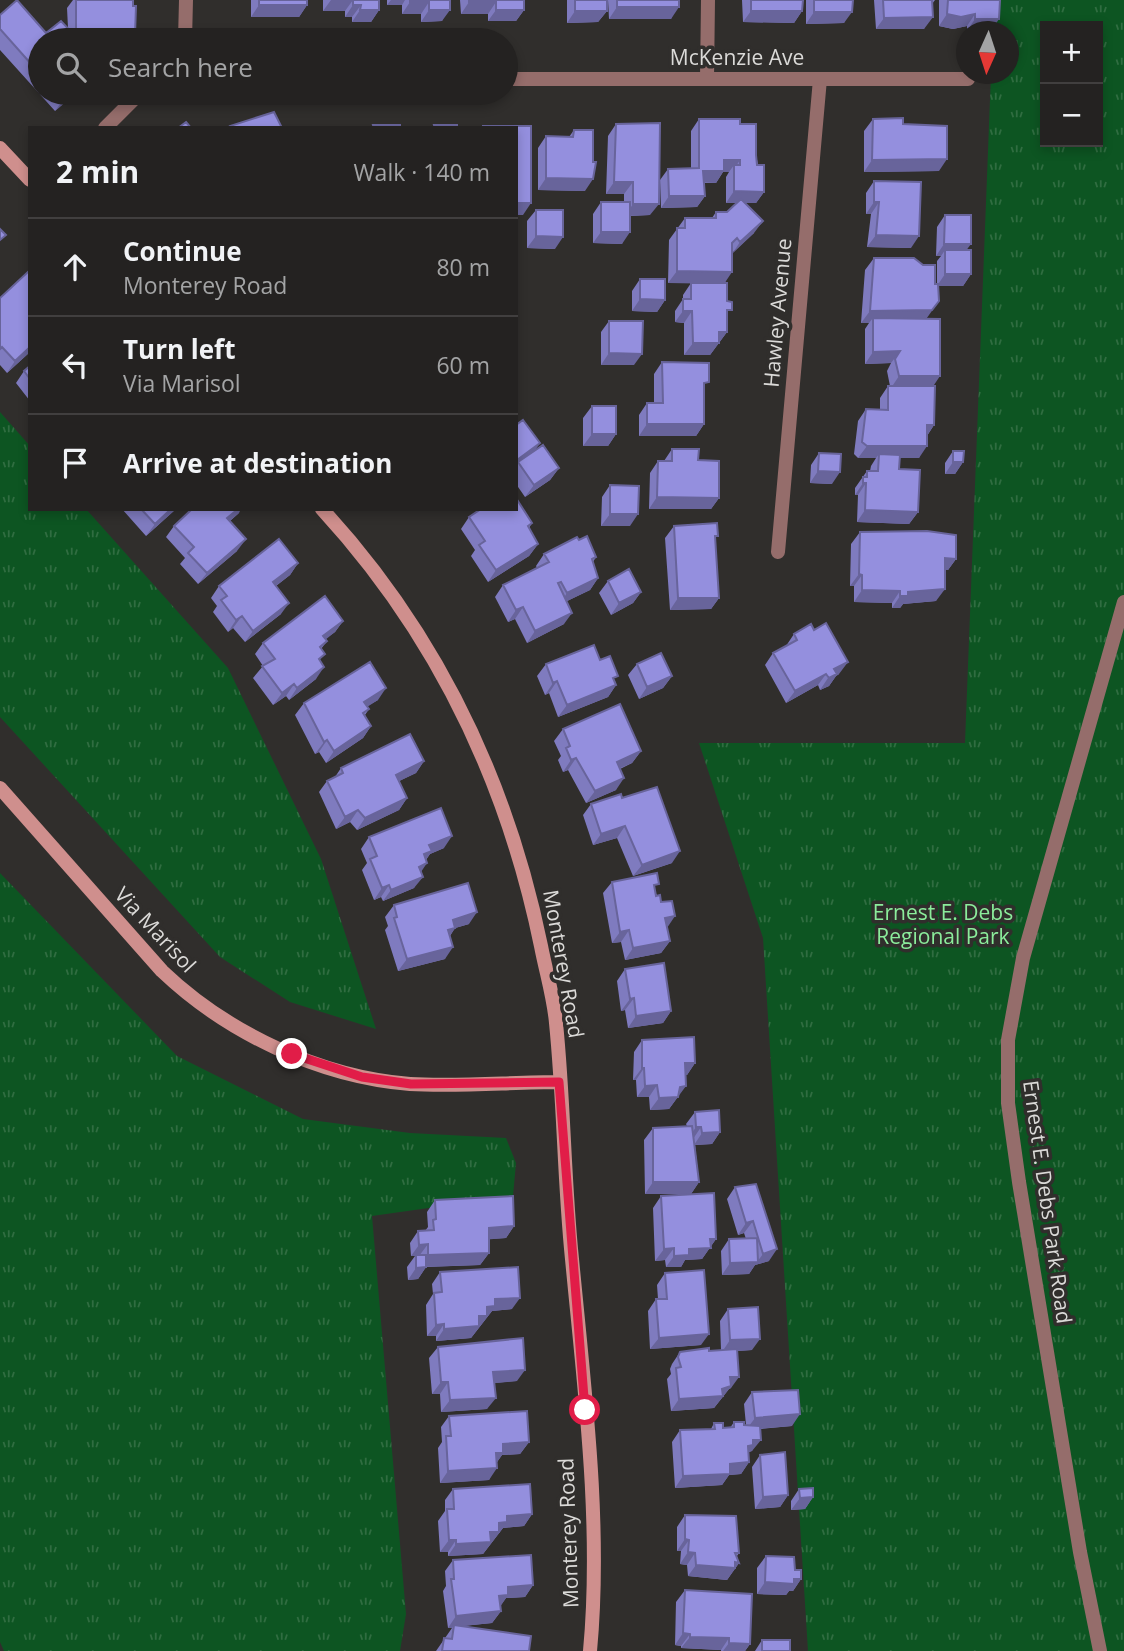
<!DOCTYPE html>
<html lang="en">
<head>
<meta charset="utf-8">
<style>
	body { margin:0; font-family:"Open Sans",sans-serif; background:#2c2a2a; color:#f1f3f6 }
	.controls { position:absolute; right:21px; top:21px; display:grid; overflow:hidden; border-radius:0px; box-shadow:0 4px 10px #0003 }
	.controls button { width:63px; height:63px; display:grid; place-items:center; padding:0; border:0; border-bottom:2px solid #413f3f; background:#242221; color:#f1f3f6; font:35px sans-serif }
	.compass { position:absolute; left:956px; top:21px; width:63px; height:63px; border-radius:50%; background:#242221; box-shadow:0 4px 10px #0003; rotate:183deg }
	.stop { position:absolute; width:21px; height:21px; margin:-16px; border:5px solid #e11d48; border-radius:50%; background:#fff }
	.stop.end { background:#e11d48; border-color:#fff; box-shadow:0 2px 7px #0008 }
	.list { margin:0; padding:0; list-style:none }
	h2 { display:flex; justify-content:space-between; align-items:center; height:91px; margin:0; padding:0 28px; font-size:30px }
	h2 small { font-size:23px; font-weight:400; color:#a3a4a5 }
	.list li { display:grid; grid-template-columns:46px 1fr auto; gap:21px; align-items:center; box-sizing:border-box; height:98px; padding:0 28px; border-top:2px solid #413f3f }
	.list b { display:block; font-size:26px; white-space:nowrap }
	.list p { margin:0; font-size:23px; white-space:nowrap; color:#a3a4a5 }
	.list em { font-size:23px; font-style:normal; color:#a3a4a5 }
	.icon { flex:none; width:38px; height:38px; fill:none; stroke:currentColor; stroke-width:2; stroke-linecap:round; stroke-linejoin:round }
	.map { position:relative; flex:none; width:1124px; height:1651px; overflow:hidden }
	.search { position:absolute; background:#242221; box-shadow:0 4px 10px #0003; left:28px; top:28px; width:490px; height:77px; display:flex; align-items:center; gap:18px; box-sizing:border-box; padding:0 24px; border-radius:38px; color:#a3a4a5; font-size:26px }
	.panel { position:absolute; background:#242221; box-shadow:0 4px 10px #0003; left:28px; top:126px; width:490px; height:385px; border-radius:0px }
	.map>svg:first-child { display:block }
	.grass { fill:url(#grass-tufts); fill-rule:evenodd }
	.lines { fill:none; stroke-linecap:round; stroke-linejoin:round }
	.street { stroke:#956d6b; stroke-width:14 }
	.secondary { stroke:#cf8f8d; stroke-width:14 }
	.wall { fill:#7f7bbf }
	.shaded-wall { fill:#68649b }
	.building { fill:#948fde; stroke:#68649b; stroke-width:2 }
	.route { stroke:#e11d48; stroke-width:9 }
	.labels { text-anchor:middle; stroke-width:7; stroke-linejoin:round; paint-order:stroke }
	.street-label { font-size:21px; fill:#dbdad8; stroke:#302e2c }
	.park-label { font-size:21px; fill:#8bec9b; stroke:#302e2c }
</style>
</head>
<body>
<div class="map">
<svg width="1124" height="1651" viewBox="0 0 1124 1651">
	<defs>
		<pattern id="grass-tufts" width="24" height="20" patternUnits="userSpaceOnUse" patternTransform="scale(1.75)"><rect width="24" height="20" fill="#0d5522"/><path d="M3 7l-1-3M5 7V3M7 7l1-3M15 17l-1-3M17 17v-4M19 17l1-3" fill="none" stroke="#306d41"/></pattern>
	</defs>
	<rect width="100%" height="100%" fill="#302e2c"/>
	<!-- grass -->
	<path class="grass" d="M 993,0 L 1124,0 L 1124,1651 L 808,1651 L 763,938 L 699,743 L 965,743 L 991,74 L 1009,74 L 1009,32 L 992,31 ZM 1045,26 L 1098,26 L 1098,142 L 1045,142 Z
		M 0,412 L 30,446 L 30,509 L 86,509 L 228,668 L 321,859 L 376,1029 L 290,1002 L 220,957 L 0,717 Z
		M 0,873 L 177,1056 L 303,1119 L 410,1133 L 506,1138 L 516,1163 L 513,1196 L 372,1216 L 406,1614 L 400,1651 L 4,1651 L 0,1642 Z"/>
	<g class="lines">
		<!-- street -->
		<path class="street" d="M 185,40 L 186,0
			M 506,79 L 968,79
			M 707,79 L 708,0
			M 105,128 L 140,93
			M 778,552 L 820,79
			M 1100,1651 L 1080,1552 L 1019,1182 L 1008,1103 L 1008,1040 L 1023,958 L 1124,602"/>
		<!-- secondary -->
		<path class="secondary" d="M 0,148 L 30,180
			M 322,509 C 437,634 507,780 541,946 C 546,972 554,998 556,1023 C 564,1102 564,1181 572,1259 C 584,1386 602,1524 590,1651
			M 0,788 L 162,971 C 227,1033 320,1077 410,1084 C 459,1087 510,1082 559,1082"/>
	</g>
	<!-- wall -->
	<path class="wall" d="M 73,0 L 133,0 L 135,35 L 40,40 L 40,93 L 76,93 L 55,111 L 0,50 L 0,15 L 46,33 L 68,28 L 67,8 Z
		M 251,0 L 307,0 L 307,5 L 299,17 L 251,17 Z
		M 323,0 L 379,0 L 379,10 L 371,22 L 352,22 L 352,17 L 345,17 L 345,11 L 323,11 Z
		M 387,0 L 450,0 L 442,21 L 421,22 L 421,14 L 402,14 L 402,5 L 387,5 Z
		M 460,0 L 524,0 L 524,10 L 516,21 L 488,21 L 488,14 L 461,14 Z
		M 567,0 L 607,0 L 607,11 L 598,22 L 567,23 Z
		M 608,0 L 679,0 L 671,19 L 609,19 Z
		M 742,0 L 803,0 L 802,11 L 794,23 L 743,22 Z
		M 806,0 L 853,0 L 844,23 L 806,24 Z
		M 874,0 L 935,0 L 932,4 L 924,29 L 876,29 Z
		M 939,0 L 1000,0 L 991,31 L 967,31 L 967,26 L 953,29 L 939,26 Z
		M 699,119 L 740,124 L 756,155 L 764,192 L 756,203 L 745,203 L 754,233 L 732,253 L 725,283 L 727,317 L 727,332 L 710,355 L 684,355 L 684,323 L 675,322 L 675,311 L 683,299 L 683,295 L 691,283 L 668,283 L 669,240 L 685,218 L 712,218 L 716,212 L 727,212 L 737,203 L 726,203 L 726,177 L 729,172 L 723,172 L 716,183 L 704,183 L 705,196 L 697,207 L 661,208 L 660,180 L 668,169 L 691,168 L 691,131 Z
		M 873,119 L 903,124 L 939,171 L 864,172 L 864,131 Z
		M 616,124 L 650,215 L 630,216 L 622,244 L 593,243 L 593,214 L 601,202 L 624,202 L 624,194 L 606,194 L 608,136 Z
		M 574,130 L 585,191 L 538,190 L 538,148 L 546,136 L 569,137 Z
		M 874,181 L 911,248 L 867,247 L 871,214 L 866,214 L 866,193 Z
		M 536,210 L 555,249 L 527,248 L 527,221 Z
		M 945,215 L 967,250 L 971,274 L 963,286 L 938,286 L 926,319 L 933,386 L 934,425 L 927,436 L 919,458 L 900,458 L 899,469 L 918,512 L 909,524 L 857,522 L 858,495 L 855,495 L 855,488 L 867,471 L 870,471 L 871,466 L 876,458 L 858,458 L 854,454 L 858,421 L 866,409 L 880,410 L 880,398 L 888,386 L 890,386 L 887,371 L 891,363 L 865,364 L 865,329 L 869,323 L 861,323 L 865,270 L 874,258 L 923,265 L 935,284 L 937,284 L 937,261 L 941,256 L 936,256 L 937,227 Z
		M 640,279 L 665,300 L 657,312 L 632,311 L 632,291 Z
		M 0,298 L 30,352 L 7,373 L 0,365 Z
		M 609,321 L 634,365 L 601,365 L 601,332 Z
		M 662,362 L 704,389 L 704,424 L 696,436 L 639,436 L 639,415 L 647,403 L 654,403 L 654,374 Z
		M 30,366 L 30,401 L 16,383 L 24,371 Z
		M 592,406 L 616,434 L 608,446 L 583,446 L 583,418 Z
		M 516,425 L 540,443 L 534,451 L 559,468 L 550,480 L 525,497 L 516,484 Z
		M 672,449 L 698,460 L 719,498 L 711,509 L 649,509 L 650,473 L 658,461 L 664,461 Z
		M 953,451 L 963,462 L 955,474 L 945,474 L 945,463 Z
		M 819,453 L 832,484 L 810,483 L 811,465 Z
		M 610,485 L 630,526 L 601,526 L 602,497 Z
		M 122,509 L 176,509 L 146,536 Z
		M 239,513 L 230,521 L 237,551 L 198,584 L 180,564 L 185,558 L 166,537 L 174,526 Z
		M 469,517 L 532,523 L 529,528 L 538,544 L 529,556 L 488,582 L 471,556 L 475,550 L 461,529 Z
		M 674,526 L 715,540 L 719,598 L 711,609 L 670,610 L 665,538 Z
		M 860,532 L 956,559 L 948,570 L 945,570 L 936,601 L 903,604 L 900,608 L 892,608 L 892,603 L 854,602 L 854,586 L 850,586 L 851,544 Z
		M 579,540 L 596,557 L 593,562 L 598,578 L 590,590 L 567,601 L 564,624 L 527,643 L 515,619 L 508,622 L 495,597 L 503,585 L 537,568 L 536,566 L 544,554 Z
		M 298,563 L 290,575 L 276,586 L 281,614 L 245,642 L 233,628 L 228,632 L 213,612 L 217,606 L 211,598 L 219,586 Z
		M 608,581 L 641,592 L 633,603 L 611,615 L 599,593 Z
		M 343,621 L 335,632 L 325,639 L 327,641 L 321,649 L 320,661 L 316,679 L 289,700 L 286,696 L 273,705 L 253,678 L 263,666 L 255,654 L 263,643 Z
		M 794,634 L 839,674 L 836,676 L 829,686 L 820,690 L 818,685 L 786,703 L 765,665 L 773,653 L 786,646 Z
		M 600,660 L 615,681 L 616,685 L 608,697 L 558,717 L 549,693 L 545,695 L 537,676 L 546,664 Z
		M 637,664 L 672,676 L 663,688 L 639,699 L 628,675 Z
		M 378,700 L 367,706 L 369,709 L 365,715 L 371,726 L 363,738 L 326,763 L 319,752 L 315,754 L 295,715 L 304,703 Z
		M 563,729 L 641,751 L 632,763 L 620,769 L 616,790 L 586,803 L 568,770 L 563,772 L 558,760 L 561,756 L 554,741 Z
		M 424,761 L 416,773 L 399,781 L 407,798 L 399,810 L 357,830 L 350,822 L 336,829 L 319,792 L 327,781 L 335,777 L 341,768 Z
		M 622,798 L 672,863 L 633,876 L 617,838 L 593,845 L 583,815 L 591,804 Z
		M 369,837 L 444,848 L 430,854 L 426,860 L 414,888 L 383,901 L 381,897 L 374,900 L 362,870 L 367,863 L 361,849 Z
		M 612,882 L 655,890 L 670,941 L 661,953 L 625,960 L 621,942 L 612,943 L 603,893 Z
		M 394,905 L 469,924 L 455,928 L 450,936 L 445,959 L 398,971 L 385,930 L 388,926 L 385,917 Z
		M 625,969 L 671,1011 L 663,1023 L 628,1028 L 625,1010 L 621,1011 L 617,981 Z
		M 642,1040 L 695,1063 L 687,1075 L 685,1075 L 677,1098 L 669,1109 L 650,1110 L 649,1097 L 637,1097 L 636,1080 L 633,1080 L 634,1052 Z
		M 695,1112 L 720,1132 L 712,1144 L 695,1145 L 699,1182 L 691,1194 L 645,1194 L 644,1140 L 653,1128 L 687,1126 L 686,1124 Z
		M 756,1184 L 769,1261 L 755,1265 L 749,1274 L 722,1275 L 721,1251 L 729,1239 L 746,1239 L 744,1233 L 738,1235 L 727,1199 L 735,1187 Z
		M 661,1196 L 716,1239 L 702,1259 L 685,1260 L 681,1267 L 666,1267 L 665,1260 L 655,1261 L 653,1208 Z
		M 435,1200 L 514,1226 L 506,1238 L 489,1239 L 489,1253 L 480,1265 L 426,1267 L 418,1279 L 408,1280 L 407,1267 L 415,1256 L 411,1256 L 410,1243 L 418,1231 L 425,1231 L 428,1227 L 427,1212 Z
		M 440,1272 L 512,1309 L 492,1311 L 471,1338 L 436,1341 L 436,1336 L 427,1336 L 426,1305 L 433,1294 L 432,1284 Z
		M 665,1273 L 701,1345 L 650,1349 L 648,1311 L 656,1299 L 658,1299 L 657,1285 Z
		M 728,1309 L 752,1350 L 737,1351 L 731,1388 L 729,1389 L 714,1408 L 671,1411 L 667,1379 L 671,1374 L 670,1369 L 672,1364 L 680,1352 L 721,1350 L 720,1321 Z
		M 438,1347 L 517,1381 L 494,1383 L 487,1409 L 441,1412 L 440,1394 L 432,1394 L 429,1358 Z
		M 752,1392 L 792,1426 L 760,1429 L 752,1451 L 749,1452 L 749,1462 L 741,1474 L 729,1475 L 722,1485 L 675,1488 L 672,1442 L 680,1430 L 711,1429 L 714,1423 L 723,1428 L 730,1428 L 734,1422 L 746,1425 L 744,1404 Z
		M 449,1416 L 529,1442 L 520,1454 L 502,1455 L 497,1462 L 489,1480 L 440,1483 L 438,1448 L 442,1442 L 441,1427 Z
		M 760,1455 L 788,1495 L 780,1507 L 755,1509 L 752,1467 Z
		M 453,1489 L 532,1514 L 524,1526 L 503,1528 L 483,1554 L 448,1556 L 448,1552 L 440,1552 L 438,1521 L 445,1511 L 445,1500 Z
		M 799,1489 L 813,1497 L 805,1509 L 791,1510 L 791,1501 Z
		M 685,1515 L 739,1553 L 737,1556 L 739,1563 L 727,1580 L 688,1576 L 687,1565 L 680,1564 L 681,1551 L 677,1551 L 677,1527 Z
		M 766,1556 L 795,1570 L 801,1579 L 793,1591 L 789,1591 L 786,1595 L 757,1594 L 757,1568 Z
		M 453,1560 L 533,1585 L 525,1597 L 506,1598 L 500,1606 L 501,1611 L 492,1623 L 462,1626 L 529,1651 L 436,1651 L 452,1628 L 448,1628 L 443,1591 L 446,1586 L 445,1571 Z
		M 685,1590 L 750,1644 L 745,1651 L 721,1651 L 721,1650 L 681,1648 L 681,1646 L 675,1645 L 676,1602 Z
		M 762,1640 L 790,1651 L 755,1651 Z"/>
	<!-- shaded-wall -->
	<path class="shaded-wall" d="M 331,0 L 353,0 L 345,11 L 323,11 Z
		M 391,0 L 405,0 L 402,5 L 387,5 Z
		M 410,2 L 429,2 L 421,14 L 402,14 Z
		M 469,2 L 496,2 L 488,14 L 461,14 Z
		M 259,5 L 307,5 L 299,17 L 251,17 Z
		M 353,5 L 361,5 L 352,17 L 345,17 Z
		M 617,7 L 679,7 L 671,19 L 609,19 Z
		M 360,10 L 379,10 L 371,22 L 352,22 Z
		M 429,10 L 450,10 L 442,21 L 421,22 Z
		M 496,10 L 524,10 L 516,21 L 488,21 Z
		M 575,11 L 607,11 L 598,22 L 567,23 Z
		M 751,11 L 802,11 L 794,23 L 743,22 Z
		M 814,12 L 852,12 L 844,23 L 806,24 Z
		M 947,14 L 975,14 L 967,26 L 953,29 L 939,26 Z
		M 933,17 L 924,29 L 876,29 L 884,18 Z
		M 975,19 L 999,19 L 991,31 L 967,31 Z
		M 76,34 L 135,35 L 132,40 L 71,40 Z
		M 71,93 L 76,93 L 55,111 L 63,100 Z
		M 947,159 L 939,171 L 864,172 L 872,160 Z
		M 724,160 L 740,160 L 734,169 L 734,165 L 729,172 L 723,172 L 716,183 L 694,182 L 703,171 Z
		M 546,178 L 593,179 L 585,191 L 538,190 Z
		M 614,182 L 633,182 L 624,194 L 606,194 Z
		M 734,191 L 764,192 L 756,203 L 726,203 Z
		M 669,196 L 705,196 L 697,207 L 661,208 Z
		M 874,202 L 879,202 L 871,214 L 866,214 Z
		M 516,203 L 531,203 L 523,215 L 516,215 Z
		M 633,204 L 659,204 L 650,215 L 625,216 Z
		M 763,221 L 754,233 L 732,254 L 740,242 Z
		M 601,232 L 630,232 L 622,244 L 593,243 Z
		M 876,235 L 919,236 L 911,248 L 867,247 Z
		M 536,236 L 563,237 L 555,249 L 527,248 Z
		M 944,244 L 971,244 L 962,256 L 945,250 L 941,256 L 936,256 Z
		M 677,271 L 732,272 L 724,284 L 668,283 Z
		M 945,274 L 971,274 L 963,286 L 937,286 Z
		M 640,299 L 665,300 L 657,312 L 632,311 Z
		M 939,301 L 924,322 L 873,318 L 869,323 L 861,323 L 870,311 Z
		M 683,311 L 692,311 L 684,323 L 675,322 Z
		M 719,332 L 727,332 L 710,355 L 684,355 L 693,343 Z
		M 30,347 L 30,352 L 7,373 L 15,361 Z
		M 900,351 L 891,363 L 865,364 L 873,352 Z
		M 609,353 L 642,354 L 634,365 L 601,365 Z
		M 899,376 L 940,376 L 932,388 L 891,388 Z
		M 647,424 L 704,424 L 696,436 L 639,436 Z
		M 927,425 L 934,425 L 926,437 Z
		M 592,434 L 616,434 L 608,446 L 583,446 Z
		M 540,443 L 531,455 L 518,462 L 516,464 L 517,460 Z
		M 867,446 L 927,446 L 919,458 L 879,458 L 879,454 L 876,458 L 858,458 Z
		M 953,462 L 963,462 L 955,474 L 945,474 Z
		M 559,468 L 550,480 L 525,497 L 534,485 Z
		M 818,471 L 840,472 L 832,484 L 810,483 Z
		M 863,483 L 866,483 L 858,495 L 855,495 Z
		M 657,497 L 719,498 L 711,509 L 649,509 Z
		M 171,509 L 176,509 L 146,536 L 155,524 Z
		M 238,509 L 241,509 L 239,513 L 219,530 L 227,518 Z
		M 865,510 L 918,512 L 909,524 L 857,522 Z
		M 610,514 L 638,514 L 630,526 L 601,526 Z
		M 246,539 L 237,551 L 198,584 L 207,573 Z
		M 538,544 L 529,556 L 488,582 L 496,570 Z
		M 945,558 L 956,559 L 948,570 L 936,570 Z
		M 298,563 L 290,575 L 265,594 L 273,582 Z
		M 859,574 L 862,575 L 854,586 L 850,586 Z
		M 598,578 L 590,590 L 559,605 L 567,593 Z
		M 945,589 L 936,601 L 903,604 L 900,608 L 892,608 L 900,596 L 908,592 Z
		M 862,590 L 900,591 L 892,603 L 854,602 Z
		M 641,592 L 633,603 L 611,615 L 619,603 Z
		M 678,598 L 719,598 L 711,609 L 670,610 Z
		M 289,603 L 281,614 L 245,642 L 253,631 Z
		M 523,607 L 515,619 L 508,622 L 516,610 Z
		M 572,613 L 564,624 L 527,643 L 535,631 Z
		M 242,616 L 233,628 L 228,632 L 236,620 Z
		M 343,621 L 335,632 L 315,648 L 323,636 Z
		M 848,662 L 839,674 L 836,676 L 829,686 L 820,690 L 834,669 Z
		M 324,667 L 316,679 L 289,700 L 297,688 Z
		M 826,674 L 818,685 L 786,703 L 795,691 Z
		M 672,676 L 663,688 L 639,699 L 647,687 Z
		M 557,681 L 549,693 L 545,695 L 553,683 Z
		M 294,684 L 286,696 L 273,705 L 282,693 Z
		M 616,685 L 608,697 L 558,717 L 567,705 Z
		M 386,688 L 378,700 L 356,714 L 364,702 Z
		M 371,726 L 363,738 L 326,763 L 334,751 Z
		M 327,740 L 319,752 L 315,754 L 324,742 Z
		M 641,751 L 632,763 L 609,773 L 617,762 Z
		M 576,758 L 568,770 L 563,772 L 571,760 Z
		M 424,761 L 416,773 L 387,787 L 396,775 Z
		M 624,778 L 616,790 L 586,803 L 595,791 Z
		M 407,798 L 399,810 L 357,830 L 365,818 Z
		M 358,810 L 350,822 L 336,829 L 345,817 Z
		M 625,826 L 617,838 L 593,845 L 601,834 Z
		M 452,836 L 444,848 L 430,854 L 423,863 L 415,866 L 429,845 Z
		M 680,851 L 672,863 L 633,876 L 642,865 Z
		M 427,863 L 419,875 L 419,867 Z
		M 423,877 L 414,888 L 383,901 L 391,890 Z
		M 389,885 L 381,897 L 374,900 L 382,888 Z
		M 477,912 L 469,924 L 452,929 L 455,928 L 447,940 L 440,942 L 453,920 Z
		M 675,916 L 667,928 L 665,918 Z
		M 629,930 L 621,942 L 612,943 L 620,932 Z
		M 670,941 L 661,953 L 625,960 L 633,948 Z
		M 453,947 L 445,959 L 398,971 L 407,959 Z
		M 634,998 L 625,1010 L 621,1011 L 630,999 Z
		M 671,1011 L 663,1023 L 628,1028 L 636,1016 Z
		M 685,1063 L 695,1063 L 687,1075 L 676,1075 Z
		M 642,1068 L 644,1068 L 636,1080 L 633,1080 Z
		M 657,1085 L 649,1097 L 637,1097 L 645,1086 Z
		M 686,1086 L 669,1109 L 650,1110 L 659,1098 L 680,1087 Z
		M 696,1127 L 701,1127 L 693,1139 L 688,1139 Z
		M 720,1132 L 712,1144 L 694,1145 L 702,1133 Z
		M 653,1182 L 699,1182 L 691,1194 L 645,1194 Z
		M 753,1221 L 744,1233 L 738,1235 L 746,1223 Z
		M 514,1226 L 506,1238 L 481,1240 L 489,1228 Z
		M 710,1239 L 716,1239 L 702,1259 L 685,1260 L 681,1267 L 666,1267 L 674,1256 Z
		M 428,1244 L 419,1256 L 411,1256 L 419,1245 Z
		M 674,1248 L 665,1260 L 655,1261 L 664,1249 Z
		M 777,1249 L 769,1261 L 755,1265 L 749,1274 L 722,1275 L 730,1263 L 757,1262 L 763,1254 Z
		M 489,1253 L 480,1265 L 420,1267 L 428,1255 Z
		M 426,1267 L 418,1279 L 408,1280 L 416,1268 Z
		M 520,1298 L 512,1309 L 492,1311 L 471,1338 L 436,1341 L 444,1329 L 487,1307 L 495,1299 Z
		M 444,1324 L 436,1336 L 427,1336 L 436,1325 Z
		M 709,1334 L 701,1345 L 650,1349 L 659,1338 Z
		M 760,1339 L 752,1350 L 722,1352 L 730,1340 Z
		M 525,1370 L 517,1381 L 485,1384 L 493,1372 Z
		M 730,1377 L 739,1377 L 731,1388 L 729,1389 L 714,1408 L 671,1411 L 679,1399 Z
		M 441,1382 L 448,1382 L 440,1394 L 432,1394 Z
		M 496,1398 L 487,1409 L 441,1412 L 450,1400 Z
		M 800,1414 L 792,1426 L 746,1430 L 755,1418 Z
		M 753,1440 L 761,1440 L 752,1451 L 748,1452 L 740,1457 Z
		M 529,1442 L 520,1454 L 502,1455 L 495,1465 L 488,1465 L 503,1444 Z
		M 749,1462 L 741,1474 L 729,1475 L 722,1485 L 675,1488 L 683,1476 L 730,1464 Z
		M 497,1468 L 489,1480 L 440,1483 L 448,1471 Z
		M 788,1495 L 780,1507 L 755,1509 L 763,1497 Z
		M 813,1497 L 805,1509 L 791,1510 L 800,1498 Z
		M 532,1514 L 524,1526 L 503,1528 L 483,1554 L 448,1556 L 456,1544 L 499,1523 L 507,1516 Z
		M 685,1539 L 689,1540 L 681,1551 L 677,1551 Z
		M 449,1540 L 456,1540 L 448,1552 L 440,1552 Z
		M 688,1552 L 695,1553 L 687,1565 L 680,1564 Z
		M 735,1562 L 739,1563 L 727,1580 L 688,1576 L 696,1565 Z
		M 794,1579 L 801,1579 L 793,1591 L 789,1591 L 786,1595 L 757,1594 L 765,1582 Z
		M 533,1585 L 525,1597 L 506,1598 L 500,1607 L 491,1608 L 508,1587 Z
		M 501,1611 L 492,1623 L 454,1627 L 454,1625 L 452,1628 L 448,1628 L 456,1616 Z
		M 683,1633 L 690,1634 L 681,1646 L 675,1645 Z
		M 690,1637 L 729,1638 L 721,1650 L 681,1648 Z
		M 729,1643 L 750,1644 L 745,1651 L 723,1651 Z"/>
	<!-- building -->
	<path class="building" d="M 17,0 L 46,33 L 61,21 L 79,40 L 40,40 L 40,74 L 0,29 L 0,15 Z
		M 76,0 L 133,0 L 133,6 L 136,6 L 135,35 L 76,34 Z
		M 259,0 L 307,0 L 307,5 L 259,5 Z
		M 353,0 L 379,0 L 379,10 L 360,10 L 361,5 L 353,5 Z
		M 410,0 L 450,0 L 450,10 L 429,10 L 429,2 L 410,2 Z
		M 469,0 L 524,0 L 524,10 L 496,10 L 496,2 L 469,2 Z
		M 575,0 L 607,0 L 607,11 L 575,11 Z
		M 617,0 L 679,0 L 679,7 L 617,7 Z
		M 751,0 L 803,0 L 802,11 L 751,11 Z
		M 814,0 L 853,0 L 852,12 L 814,12 Z
		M 883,0 L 932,0 L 933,17 L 884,18 Z
		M 948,0 L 1000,0 L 999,19 L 975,19 L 975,14 L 961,17 L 947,14 Z
		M 57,93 L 71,93 L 63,100 Z
		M 274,112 L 282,128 L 231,128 L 230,126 Z
		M 903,118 L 903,124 L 947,126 L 947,159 L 872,160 L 873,119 Z
		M 699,119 L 740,119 L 740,124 L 756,124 L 756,155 L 757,165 L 764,165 L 764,192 L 734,191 L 734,165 L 740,165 L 740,160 L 724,160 L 724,171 L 703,171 L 705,196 L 669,196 L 668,169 L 699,168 Z
		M 186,122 L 191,128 L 178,128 Z
		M 660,123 L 659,204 L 633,204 L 633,182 L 614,182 L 616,124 Z
		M 373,125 L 400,125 L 400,128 L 374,128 Z
		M 434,125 L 457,125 L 457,128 L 435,128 Z
		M 483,126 L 531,126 L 531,203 L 516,203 L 516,128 L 483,128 Z
		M 574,130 L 593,130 L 593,162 L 596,162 L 593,179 L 546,178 L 546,136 L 573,137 Z
		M 874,181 L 921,182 L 919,236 L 876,235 L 879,202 L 874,202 Z
		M 741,199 L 763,221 L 740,242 L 737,238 L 732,243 L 732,272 L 677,271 L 677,228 L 685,228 L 685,218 L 716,218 L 716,212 L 727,212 Z
		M 601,202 L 630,202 L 630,232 L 601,232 Z
		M 536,210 L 563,210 L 563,237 L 536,236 Z
		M 945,215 L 971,215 L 971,244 L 944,244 Z
		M 0,229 L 6,235 L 0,240 Z
		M 945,250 L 971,250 L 971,274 L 945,274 Z
		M 874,258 L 914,258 L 923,265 L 935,265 L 935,284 L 938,284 L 939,301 L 932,310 L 870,311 Z
		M 30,270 L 30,347 L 15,361 L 2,347 L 0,349 L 0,298 Z
		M 640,279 L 665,279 L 665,300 L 640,299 Z
		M 691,283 L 727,283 L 727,301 L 732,302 L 732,310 L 727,310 L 727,332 L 719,332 L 719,343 L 693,343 L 692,311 L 683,311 L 683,299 L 691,299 Z
		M 873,318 L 940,319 L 940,376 L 899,376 L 895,359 L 900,351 L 873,352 Z
		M 609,321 L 643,321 L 642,354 L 609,353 Z
		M 662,362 L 709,363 L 709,382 L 704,383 L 704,424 L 647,424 L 647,403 L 663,403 Z
		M 30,366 L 30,379 L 24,371 Z
		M 888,386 L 935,386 L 934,425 L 927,425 L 927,446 L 867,446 L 862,442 L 866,409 L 888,410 Z
		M 592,406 L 616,406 L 616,434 L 592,434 Z
		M 523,420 L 540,443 L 517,460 L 516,425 Z
		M 543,445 L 559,468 L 534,485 L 518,462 Z
		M 672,449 L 699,449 L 698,460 L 719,461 L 719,498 L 657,497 L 658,461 L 672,461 Z
		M 953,451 L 964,451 L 963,462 L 953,462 Z
		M 819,453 L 841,454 L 840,472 L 818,471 Z
		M 879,454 L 900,455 L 899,469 L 920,470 L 918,512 L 865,510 L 866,483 L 863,483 L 863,477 L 867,477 L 867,471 L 878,471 Z
		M 610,485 L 639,486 L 638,514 L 610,514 Z
		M 516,498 L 532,523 L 528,526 L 538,544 L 496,570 L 479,545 L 485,541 L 469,517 L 481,509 L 516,509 Z
		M 141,509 L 171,509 L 155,524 Z
		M 192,509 L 238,509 L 227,518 L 246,539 L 207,573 L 188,553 L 194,547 L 174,526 Z
		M 717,523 L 718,536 L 715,536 L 719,598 L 678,598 L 674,526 Z
		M 927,531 L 956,535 L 956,559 L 945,558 L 945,589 L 908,592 L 908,596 L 900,596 L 900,591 L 862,590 L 862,575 L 859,574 L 860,532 Z
		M 587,536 L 596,557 L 592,559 L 598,578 L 567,593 L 561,582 L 558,583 L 572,613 L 535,631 L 523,607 L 516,610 L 503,585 L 549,562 L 544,554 L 577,537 L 579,540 Z
		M 279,539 L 298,563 L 273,582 L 289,603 L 253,631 L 242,616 L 236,620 L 221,600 L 227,596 L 219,586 Z
		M 629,569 L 641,592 L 619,603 L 608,581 Z
		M 325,596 L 343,621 L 323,636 L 327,641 L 320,647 L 325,654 L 319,659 L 324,667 L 297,688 L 294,684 L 282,693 L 262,666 L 275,659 L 263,643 Z
		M 826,623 L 848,662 L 834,669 L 837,674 L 829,678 L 826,674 L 795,691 L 773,653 L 797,640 L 794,634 L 811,624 L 814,630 Z
		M 594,645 L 600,660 L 610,656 L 618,676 L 613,678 L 616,685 L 567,705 L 557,681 L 553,683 L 546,664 Z
		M 661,653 L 672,676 L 647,687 L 637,664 Z
		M 370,662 L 386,688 L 364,702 L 369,709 L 363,713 L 371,726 L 334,751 L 327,740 L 324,742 L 304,703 Z
		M 620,704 L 641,751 L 617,762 L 624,778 L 595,791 L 576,758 L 571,760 L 566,748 L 570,746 L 563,729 Z
		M 410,734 L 424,761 L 396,775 L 407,798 L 365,818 L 358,810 L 345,817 L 327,781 L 343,773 L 341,768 Z
		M 657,787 L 680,851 L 642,865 L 625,826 L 601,834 L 591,804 L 621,794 L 622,798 Z
		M 441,808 L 452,836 L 429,845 L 432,851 L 424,854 L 427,863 L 419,867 L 423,877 L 391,890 L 389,885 L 382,888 L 370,859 L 377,856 L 369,837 Z
		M 657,873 L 659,884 L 654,885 L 656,896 L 660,895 L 661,902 L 672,901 L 675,916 L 665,918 L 670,941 L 633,948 L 629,930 L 620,932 L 612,882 Z
		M 468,883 L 477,912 L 453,920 L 455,928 L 448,930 L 453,947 L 407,959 L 394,918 L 397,917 L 394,905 Z
		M 664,963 L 671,1011 L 636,1016 L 634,998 L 630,999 L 625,969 Z
		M 694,1037 L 695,1063 L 685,1063 L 686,1086 L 680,1087 L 678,1097 L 659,1098 L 657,1085 L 645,1086 L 644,1068 L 642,1068 L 642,1040 Z
		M 719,1110 L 720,1132 L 702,1133 L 701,1127 L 696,1127 L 695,1112 Z
		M 692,1126 L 699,1182 L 653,1182 L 653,1128 Z
		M 756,1184 L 777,1249 L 763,1254 L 753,1221 L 746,1223 L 735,1187 Z
		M 714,1193 L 716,1239 L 710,1239 L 711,1248 L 689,1249 L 689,1255 L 674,1256 L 674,1248 L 664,1249 L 661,1196 Z
		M 513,1196 L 514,1226 L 489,1228 L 489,1253 L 428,1255 L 428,1244 L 419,1245 L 418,1231 L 434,1230 L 433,1220 L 436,1219 L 435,1200 Z
		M 757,1238 L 758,1262 L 730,1263 L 729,1239 Z
		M 416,1255 L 426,1255 L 426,1267 L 416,1268 Z
		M 518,1267 L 520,1298 L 495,1299 L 495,1306 L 487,1307 L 487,1316 L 479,1316 L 479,1326 L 444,1329 L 444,1324 L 436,1325 L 434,1293 L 442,1292 L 440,1272 Z
		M 704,1270 L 709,1334 L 659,1338 L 656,1299 L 667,1299 L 665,1273 Z
		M 758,1307 L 760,1339 L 730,1340 L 728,1309 Z
		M 523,1338 L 525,1370 L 493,1372 L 496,1398 L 450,1400 L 448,1382 L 441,1382 L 438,1347 Z
		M 709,1348 L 709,1351 L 737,1349 L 739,1377 L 730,1377 L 731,1386 L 722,1389 L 723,1396 L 679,1399 L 676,1368 L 681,1367 L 678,1357 L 680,1352 Z
		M 798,1390 L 800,1414 L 755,1418 L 752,1392 Z
		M 527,1411 L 529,1442 L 503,1444 L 503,1453 L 496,1453 L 497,1468 L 448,1471 L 446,1436 L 451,1436 L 449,1416 Z
		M 734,1422 L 744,1422 L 744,1425 L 760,1426 L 761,1440 L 753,1440 L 753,1445 L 748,1446 L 749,1462 L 730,1464 L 730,1474 L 683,1476 L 680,1430 L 715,1429 L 714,1423 L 723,1423 L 723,1428 L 734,1427 Z
		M 785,1452 L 788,1495 L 763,1497 L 760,1455 Z
		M 530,1484 L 532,1514 L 507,1516 L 507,1522 L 499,1523 L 499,1532 L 490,1532 L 491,1542 L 456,1544 L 456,1540 L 449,1540 L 447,1509 L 454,1509 L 453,1489 Z
		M 813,1488 L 813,1497 L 800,1498 L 799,1489 Z
		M 685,1515 L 736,1516 L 739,1553 L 735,1553 L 739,1563 L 735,1562 L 735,1568 L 696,1565 L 695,1553 L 688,1552 L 689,1540 L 685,1539 Z
		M 531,1555 L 533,1585 L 508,1587 L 508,1595 L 499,1596 L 501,1611 L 456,1616 L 451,1579 L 454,1579 L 453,1560 Z
		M 766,1556 L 794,1557 L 795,1570 L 801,1570 L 801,1579 L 794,1579 L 794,1584 L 765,1582 Z
		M 685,1590 L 752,1594 L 750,1644 L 729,1643 L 729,1638 L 690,1637 L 690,1634 L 683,1633 Z
		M 454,1625 L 531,1636 L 529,1651 L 442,1651 L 444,1638 L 452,1639 Z
		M 762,1640 L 790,1640 L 790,1651 L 762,1651 Z"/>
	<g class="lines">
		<!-- route -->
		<path class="route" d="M 292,1054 L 362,1077 L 411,1084 L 559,1082 L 585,1410"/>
	</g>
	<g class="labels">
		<!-- street labels -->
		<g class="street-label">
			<text x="737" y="65">McKenzie Ave</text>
			<text transform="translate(778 313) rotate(-85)" y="7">Hawley Avenue</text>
			<text transform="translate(155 930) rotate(47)" y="7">Via Marisol</text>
			<text transform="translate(563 964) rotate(80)" y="7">Monterey Road</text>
			<text transform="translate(1047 1202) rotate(82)" y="7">Ernest E. Debs Park Road</text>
			<text transform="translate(569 1533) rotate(-92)" y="7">Monterey Road</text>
		</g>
		<!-- park labels -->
		<g class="park-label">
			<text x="943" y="920">Ernest E. Debs<tspan x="943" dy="24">Regional Park</tspan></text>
		</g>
	</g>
</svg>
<div class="controls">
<button>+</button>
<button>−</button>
</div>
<svg class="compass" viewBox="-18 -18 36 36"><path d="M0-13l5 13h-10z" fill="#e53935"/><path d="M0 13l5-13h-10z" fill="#a3a4a5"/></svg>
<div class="stop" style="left:585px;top:1410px"></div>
<div class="stop end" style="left:292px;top:1054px"></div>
<div class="search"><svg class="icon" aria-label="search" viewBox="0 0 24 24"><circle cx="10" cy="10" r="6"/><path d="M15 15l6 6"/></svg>Search here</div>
<section class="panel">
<h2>2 min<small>Walk · 140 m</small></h2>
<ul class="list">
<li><svg class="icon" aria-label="ahead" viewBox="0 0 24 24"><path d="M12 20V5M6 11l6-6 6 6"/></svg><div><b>Continue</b><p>Monterey Road</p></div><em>80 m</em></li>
<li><svg class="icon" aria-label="left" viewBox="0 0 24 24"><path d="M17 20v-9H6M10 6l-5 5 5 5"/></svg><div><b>Turn left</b><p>Via Marisol</p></div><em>60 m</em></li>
<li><svg class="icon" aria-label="arrive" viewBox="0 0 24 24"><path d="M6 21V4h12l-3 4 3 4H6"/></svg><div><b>Arrive at destination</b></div></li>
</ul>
</section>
</div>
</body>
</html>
